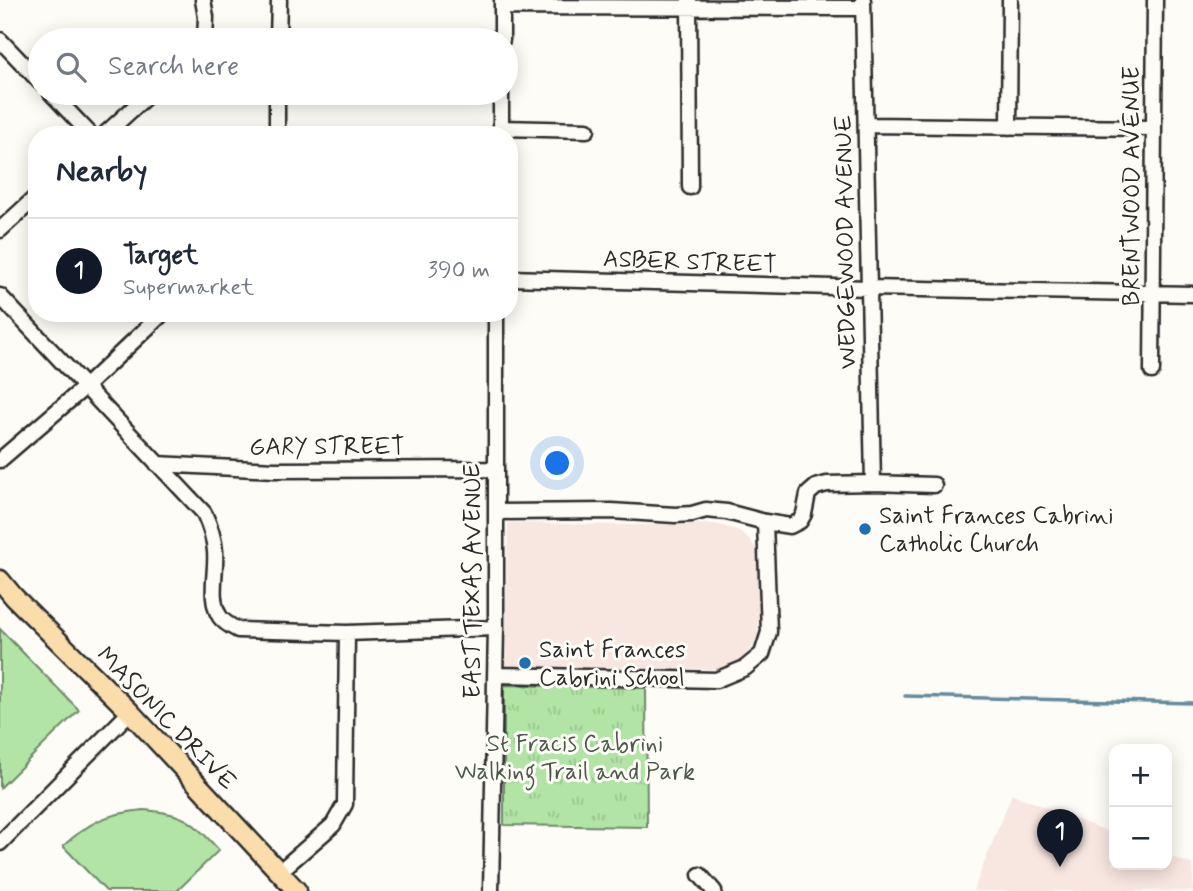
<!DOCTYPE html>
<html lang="en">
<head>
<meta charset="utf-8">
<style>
	body { margin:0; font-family:Mynerve,sans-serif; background:#f6f6f7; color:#1f2937 }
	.controls { position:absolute; right:21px; bottom:21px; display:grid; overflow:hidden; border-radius:14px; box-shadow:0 4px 18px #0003 }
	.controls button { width:63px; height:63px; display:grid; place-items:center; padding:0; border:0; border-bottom:2px solid #e0e1e3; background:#fff; color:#1f2937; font:35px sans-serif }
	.you { position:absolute; left:558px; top:464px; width:24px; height:24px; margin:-18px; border:5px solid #fff; border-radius:50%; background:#1a73e8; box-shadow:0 0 0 10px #1a73e833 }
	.badge { display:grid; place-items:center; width:46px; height:46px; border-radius:50%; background:#111827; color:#fff; font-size:23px; font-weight:700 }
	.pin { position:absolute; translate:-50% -58px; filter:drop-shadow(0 2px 4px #0008) }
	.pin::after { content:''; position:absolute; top:37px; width:24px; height:21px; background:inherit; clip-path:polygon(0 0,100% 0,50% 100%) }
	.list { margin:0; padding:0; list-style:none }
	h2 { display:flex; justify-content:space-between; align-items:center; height:91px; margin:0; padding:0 28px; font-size:30px }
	h2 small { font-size:23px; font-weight:400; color:#747a83 }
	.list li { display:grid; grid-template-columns:46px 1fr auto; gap:21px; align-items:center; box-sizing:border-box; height:105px; padding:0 28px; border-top:2px solid #e0e1e3 }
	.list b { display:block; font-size:26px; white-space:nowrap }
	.list p { margin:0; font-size:23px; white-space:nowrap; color:#747a83 }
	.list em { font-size:23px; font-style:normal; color:#747a83 }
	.icon { flex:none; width:38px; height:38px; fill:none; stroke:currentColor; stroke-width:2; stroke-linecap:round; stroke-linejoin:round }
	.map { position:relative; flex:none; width:1193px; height:891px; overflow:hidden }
	.search { position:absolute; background:#fff; box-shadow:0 4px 18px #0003; left:28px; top:28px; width:490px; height:77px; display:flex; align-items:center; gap:18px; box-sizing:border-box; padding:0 24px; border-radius:38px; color:#747a83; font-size:26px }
	.panel { position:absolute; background:#fff; box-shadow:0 4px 18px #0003; left:28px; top:126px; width:490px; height:196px; border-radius:28px }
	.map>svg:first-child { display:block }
	.built { fill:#f8e6e0 }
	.park { fill:url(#park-tufts); stroke:#6e8868; stroke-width:2 }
	.pitch { fill:#b1e4a5; stroke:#6e8868; stroke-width:2 }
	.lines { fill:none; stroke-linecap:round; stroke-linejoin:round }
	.stream { stroke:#648b9e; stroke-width:3.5 }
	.minor-casing { stroke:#2b2b2b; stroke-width:19 }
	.major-casing { stroke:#2b2b2b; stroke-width:23 }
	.minor { stroke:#fdfcf7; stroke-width:14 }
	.major { stroke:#faddab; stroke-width:18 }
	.poi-dot { fill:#1f6fb2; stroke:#fdfcf7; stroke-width:2.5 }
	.labels { text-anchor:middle; stroke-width:6; stroke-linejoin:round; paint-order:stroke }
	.street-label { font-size:24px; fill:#2b2b2b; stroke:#fdfcf7 }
	.poi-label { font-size:24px; fill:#2b2b2b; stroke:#fdfcf7; text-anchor:start }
	.park-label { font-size:24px; fill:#4c594a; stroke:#fdfcf7 }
</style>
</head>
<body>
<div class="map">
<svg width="1193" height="891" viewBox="0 0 1193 891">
	<defs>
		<pattern id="park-tufts" width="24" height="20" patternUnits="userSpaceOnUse" patternTransform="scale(1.75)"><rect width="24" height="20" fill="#b1e4a5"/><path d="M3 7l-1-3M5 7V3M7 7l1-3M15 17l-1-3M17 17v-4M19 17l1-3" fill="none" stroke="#98c48e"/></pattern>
	</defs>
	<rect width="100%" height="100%" fill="#fdfcf7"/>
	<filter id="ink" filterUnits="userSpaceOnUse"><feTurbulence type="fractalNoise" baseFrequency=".0143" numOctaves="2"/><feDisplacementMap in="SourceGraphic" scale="14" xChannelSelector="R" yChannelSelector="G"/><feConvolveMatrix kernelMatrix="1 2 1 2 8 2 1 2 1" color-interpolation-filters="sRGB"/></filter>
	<g filter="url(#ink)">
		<!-- built -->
		<path class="built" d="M 508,523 L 625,525 L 715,524 L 738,530 L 750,540 L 756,549 L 760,561 L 758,636 L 755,643 L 743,659 L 737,664 L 723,669 L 505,667 Z
			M 1012,794 L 1114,834 L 1114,865 L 1167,865 L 1167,855 L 1193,865 L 1193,891 L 973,891 Z"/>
		<!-- park -->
		<path class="park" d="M 504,685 L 646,688 L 647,827 L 504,825 Z"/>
		<!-- pitch -->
		<path class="pitch" d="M 0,629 L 79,710 L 0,788 Z
			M 143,810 C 185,813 191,820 219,850 L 177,891 L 106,891 L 63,846 C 91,821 106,814 143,810 Z"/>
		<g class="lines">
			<!-- stream -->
			<path class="stream" d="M 905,696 L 1193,703"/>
			<!-- minor casing -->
			<g class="minor-casing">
				<path id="minor" d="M 203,0 L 206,17 L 205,40
					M 689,0 L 690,187
					M 863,0 L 873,483
					M 502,7 L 863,8
					M 0,40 L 40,82
					M 278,40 L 279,0
					M 502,40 L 502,0
					M 51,93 L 91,135
					M 866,125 L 1154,128
					M 1009,127 L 1010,0
					M 501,128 L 587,130
					M 104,135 L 150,93
					M 277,135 L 277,93
					M 501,135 L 501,93
					M 0,230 L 37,196
					M 509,278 L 869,288 L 1193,294
					M 0,296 L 204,513 C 210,526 214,537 215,551 C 217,571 208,599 220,617 C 224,623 232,627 238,630 L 347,633 L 496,628
					M 1152,371 L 1155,0
					M 0,460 L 85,387 L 163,313
					M 157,464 L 274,470 L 496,469
					M 496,512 L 611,511 L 675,515 L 692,514 L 706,510 L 727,512 L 765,522 L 790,526 L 800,521 L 804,514 L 808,494 L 816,487 L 827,484 L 873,483 L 934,485
					M 495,675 L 716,680 L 745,668 L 762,654 L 769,632 L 765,522
					M 0,843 L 130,712
					M 279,872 L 333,825 L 345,804 L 347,633
					M 700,875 L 714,891
					M 491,891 L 496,628 L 496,313"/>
			</g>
			<!-- major casing -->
			<g class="major-casing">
				<path id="major" d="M 0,580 L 14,597 L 130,712 L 297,891"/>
			</g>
			<!-- minor -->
			<use href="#minor" class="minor"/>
			<!-- major -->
			<use href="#major" class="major"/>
		</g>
	</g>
	<!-- markers -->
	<g class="poi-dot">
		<circle cx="865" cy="529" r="7"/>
		<circle cx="525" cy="663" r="7"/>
	</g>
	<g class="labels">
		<!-- street labels -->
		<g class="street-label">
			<text transform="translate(1131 186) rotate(-90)" y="8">BRENTWOOD AVENUE</text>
			<text transform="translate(845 242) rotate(-91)" y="8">WEDGEWOOD AVENUE</text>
			<text transform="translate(690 261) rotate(2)" y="8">ASBER STREET</text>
			<text x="327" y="454">GARY STREET</text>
			<text transform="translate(472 581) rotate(-90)" y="8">EAST TEXAS AVENUE</text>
			<text transform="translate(167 718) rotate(46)" y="8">MASONIC DRIVE</text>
		</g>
		<!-- poi labels -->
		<g class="poi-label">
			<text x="879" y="523">Saint Frances Cabrini<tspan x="879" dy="28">Catholic Church</tspan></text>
			<text x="539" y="657">Saint Frances<tspan x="539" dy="28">Cabrini School</tspan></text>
		</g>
		<!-- park labels -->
		<g class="park-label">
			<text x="575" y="751">St Fracis Cabrini<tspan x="575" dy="28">Walking Trail and Park</tspan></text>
		</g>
	</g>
</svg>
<div class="controls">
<button>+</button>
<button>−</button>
</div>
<div class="you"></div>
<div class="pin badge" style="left:1060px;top:867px">1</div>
<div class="search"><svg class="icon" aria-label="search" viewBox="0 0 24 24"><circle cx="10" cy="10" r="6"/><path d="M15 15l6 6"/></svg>Search here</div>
<section class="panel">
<h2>Nearby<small></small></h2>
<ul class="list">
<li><span class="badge">1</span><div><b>Target</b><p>Supermarket</p></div><em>390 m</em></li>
</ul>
</section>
</div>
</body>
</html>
